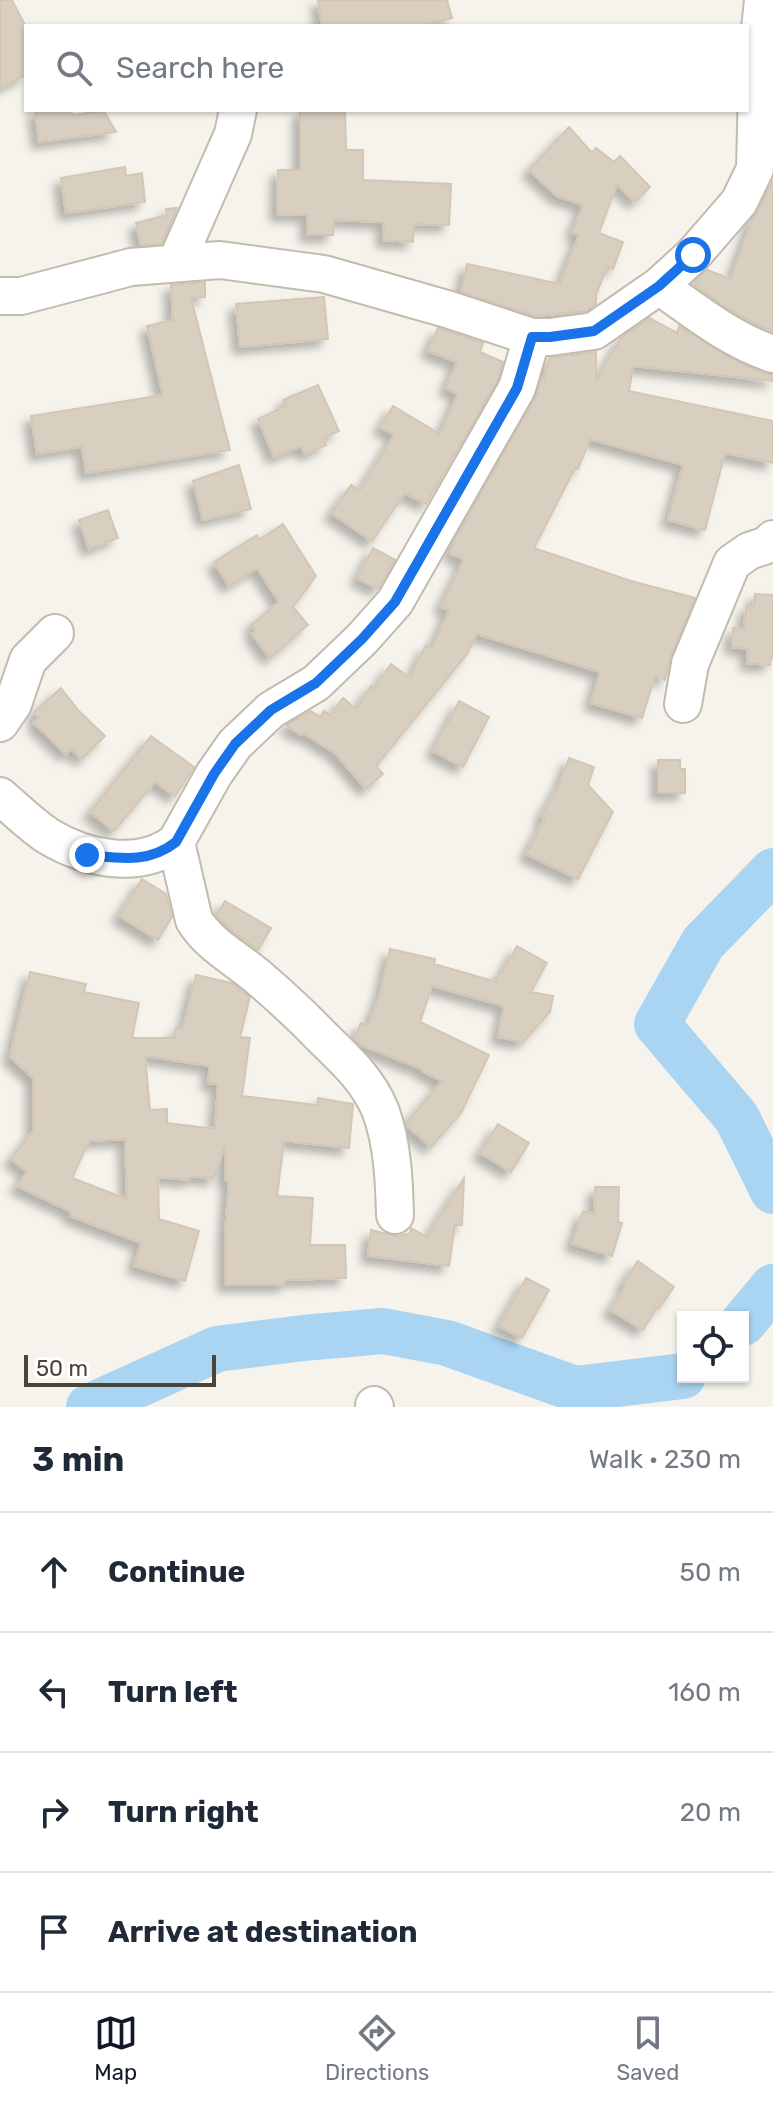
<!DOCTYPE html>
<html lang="en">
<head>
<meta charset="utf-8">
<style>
	body { margin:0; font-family:Rubik,sans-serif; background:#f2f2f3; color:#1f2937 }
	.controls { position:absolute; right:24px; bottom:24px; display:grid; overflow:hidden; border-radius:0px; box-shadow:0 2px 6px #0004 }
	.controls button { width:72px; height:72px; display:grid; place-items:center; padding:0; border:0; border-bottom:2px solid #e0e1e3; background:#fff; color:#1f2937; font:40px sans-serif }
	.scale { position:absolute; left:24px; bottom:20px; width:192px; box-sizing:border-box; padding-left:8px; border:4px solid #4b4439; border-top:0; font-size:22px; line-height:28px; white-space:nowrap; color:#4b4439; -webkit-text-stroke:6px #fff; paint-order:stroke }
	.stop { position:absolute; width:24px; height:24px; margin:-18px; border:6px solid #1a73e8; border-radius:50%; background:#fff }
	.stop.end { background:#1a73e8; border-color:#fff; box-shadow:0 2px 8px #0008 }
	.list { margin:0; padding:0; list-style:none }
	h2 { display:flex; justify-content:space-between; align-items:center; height:104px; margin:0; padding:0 32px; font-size:34px }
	h2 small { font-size:26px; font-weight:400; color:#747a83 }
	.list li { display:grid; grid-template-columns:52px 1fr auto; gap:24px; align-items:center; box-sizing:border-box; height:120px; padding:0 32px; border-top:2px solid #e0e1e3 }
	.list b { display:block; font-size:30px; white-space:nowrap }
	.list em { font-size:26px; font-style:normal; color:#747a83 }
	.icon { flex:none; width:44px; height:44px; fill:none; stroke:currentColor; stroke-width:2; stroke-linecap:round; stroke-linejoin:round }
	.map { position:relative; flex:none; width:773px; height:1407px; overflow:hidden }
	.search { position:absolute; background:#fff; box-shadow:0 2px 6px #0004; left:24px; right:24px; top:24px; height:88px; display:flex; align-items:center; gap:20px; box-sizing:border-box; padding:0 28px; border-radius:0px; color:#747a83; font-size:30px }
	.sheet { height:584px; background:#fff }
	nav { display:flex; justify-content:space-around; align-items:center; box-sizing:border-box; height:112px; border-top:2px solid #e0e1e3; background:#fff; font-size:22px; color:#747a83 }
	nav a { display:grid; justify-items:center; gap:4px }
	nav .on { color:#111827 }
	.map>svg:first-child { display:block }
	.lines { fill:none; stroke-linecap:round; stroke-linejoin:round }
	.river { stroke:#a9d4f2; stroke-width:46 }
	.building { fill:#d8cfc1; stroke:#d3c7b4; stroke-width:2; fill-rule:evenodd; filter:url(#shadow) }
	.minor-casing { stroke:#c2bbae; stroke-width:40 }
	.minor { stroke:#fff; stroke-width:36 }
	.route { stroke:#1a73e8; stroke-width:10 }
</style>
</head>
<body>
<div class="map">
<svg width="773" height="1407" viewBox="0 0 773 1407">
	<defs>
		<filter id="shadow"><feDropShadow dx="-7" dy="7" stdDeviation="4" flood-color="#0004"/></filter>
	</defs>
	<rect width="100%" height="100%" fill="#f6f3ec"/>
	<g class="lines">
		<!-- river -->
		<path class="river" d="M 773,871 L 703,943 L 657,1024 L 737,1118 L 773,1191
			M 743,1323 L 773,1287
			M 89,1407 L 217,1349 L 303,1338 L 383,1331 L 447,1343 L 575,1389 L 683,1376"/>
	</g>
	<!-- building -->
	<path class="building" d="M 0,0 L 12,0 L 26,27 L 26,75 L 0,88 Z
		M 318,0 L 447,0 L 452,18 L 423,26 L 322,26 Z
		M 35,110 L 71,110 L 72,115 L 104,111 L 116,132 L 39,142 Z
		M 300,110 L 345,110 L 346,150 L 363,150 L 363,180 L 451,184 L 449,225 L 414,224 L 413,242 L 383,240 L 384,222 L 334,220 L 333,235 L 307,235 L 308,215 L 277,214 L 278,170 L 300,170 Z
		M 569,127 L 592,153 L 596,148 L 614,162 L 620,156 L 650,187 L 635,202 L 617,184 L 599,233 L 623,242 L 613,269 L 607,267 L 596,295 L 596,304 L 586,311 L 535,316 L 461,292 L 467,264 L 560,284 L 579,235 L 572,233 L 583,205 L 557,196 L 529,170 Z
		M 125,167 L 126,176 L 142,173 L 145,202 L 66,213 L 61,178 Z
		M 773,180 L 773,332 L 738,315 L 694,285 L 696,280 L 707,270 L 731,279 L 752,219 L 758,211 Z
		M 177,208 L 162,244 L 141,245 L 136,223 L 167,215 L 166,209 Z
		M 205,282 L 205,297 L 191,298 L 230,450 L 86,473 L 82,447 L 37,454 L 31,416 L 163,395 L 147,326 L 173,320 L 171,285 Z
		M 324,297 L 328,339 L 240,347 L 236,304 Z
		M 650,318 L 677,333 L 679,326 L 732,359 L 766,374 L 773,374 L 773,381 L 633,366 L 629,391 L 773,421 L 773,463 L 725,453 L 705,530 L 668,520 L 683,465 L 590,439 L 578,469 L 575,468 L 534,548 L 631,581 L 695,598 L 671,656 L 665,680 L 655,676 L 642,718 L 591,703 L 600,672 L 477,634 L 467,654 L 376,766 L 383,774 L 366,789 L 335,753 L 303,733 L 301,735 L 286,725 L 311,711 L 320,717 L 324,711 L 330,715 L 343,698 L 356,709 L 371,686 L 374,688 L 391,664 L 410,678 L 426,645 L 432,648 L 449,610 L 441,607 L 464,559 L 450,554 L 456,537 L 535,398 L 542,378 L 544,379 L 549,358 L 596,352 L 596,381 L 621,338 Z
		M 438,328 L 483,343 L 480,352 L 503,362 L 498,380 L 426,504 L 405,493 L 372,541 L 331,513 L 351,485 L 360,490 L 394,435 L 380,427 L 393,406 L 440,434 L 458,394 L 446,388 L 457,362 L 428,351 Z
		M 318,385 L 339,431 L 323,438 L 326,445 L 305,454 L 301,446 L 274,457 L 258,419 L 286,406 L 283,400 Z
		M 239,465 L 251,509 L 203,520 L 193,481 Z
		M 108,510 L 118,538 L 89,549 L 79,520 Z
		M 283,524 L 316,576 L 293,607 L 308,625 L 270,658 L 252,634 L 256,631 L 251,625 L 279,602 L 257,568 L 229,586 L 214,562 L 257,535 L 259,540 Z
		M 373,548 L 395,560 L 378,589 L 357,578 Z
		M 755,594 L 773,595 L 773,658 L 771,658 L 770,665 L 747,663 L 748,649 L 732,647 L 733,628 L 744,629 L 746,607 L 753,608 Z
		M 61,688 L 79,711 L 105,736 L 82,759 L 71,749 L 66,754 L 34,723 L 39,718 L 34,712 Z
		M 459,701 L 489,717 L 463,767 L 433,751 Z
		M 151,736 L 194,767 L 175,796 L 155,782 L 114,831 L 90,812 Z
		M 569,758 L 594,767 L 588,785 L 613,812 L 578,879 L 526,854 L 545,818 L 541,816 L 560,783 Z
		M 658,760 L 680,760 L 680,769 L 685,769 L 685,793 L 658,793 Z
		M 142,879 L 166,894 L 172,917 L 158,940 L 119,916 Z
		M 225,901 L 271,928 L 258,950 L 229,928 L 216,915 Z
		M 517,946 L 547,963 L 531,992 L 553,996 L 550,1012 L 523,1042 L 498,1037 L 504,1006 L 432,986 L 420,1022 L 489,1055 L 461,1113 L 431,1147 L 407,1126 L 406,1123 L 442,1081 L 422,1071 L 422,1069 L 360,1045 L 354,1039 L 361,1023 L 368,1026 L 380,995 L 390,949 L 435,959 L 434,964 L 497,982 L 498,973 L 502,973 Z
		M 30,972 L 86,984 L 84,992 L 139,1003 L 132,1038 L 175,1038 L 176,1028 L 183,1029 L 196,975 L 232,983 L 250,997 L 240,1037 L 250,1038 L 242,1096 L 317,1105 L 318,1098 L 353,1104 L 349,1148 L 284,1141 L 277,1196 L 313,1198 L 310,1245 L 345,1245 L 346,1278 L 285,1280 L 285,1285 L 225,1285 L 225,1234 L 229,1181 L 225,1181 L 225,1145 L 214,1179 L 190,1176 L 190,1180 L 158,1177 L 159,1219 L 199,1231 L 185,1281 L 134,1266 L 141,1243 L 70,1216 L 72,1212 L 17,1186 L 27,1172 L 11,1159 L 33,1131 L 33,1078 L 10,1057 ZM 145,1056 L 210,1066 L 208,1083 L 218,1084 L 215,1129 L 167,1123 L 167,1109 L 150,1110 ZM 125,1139 L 127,1199 L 72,1178 L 89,1141 Z
		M 498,1124 L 529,1143 L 511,1172 L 480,1153 Z
		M 464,1178 L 462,1225 L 455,1225 L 449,1266 L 368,1256 L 371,1230 L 396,1236 L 410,1234 L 411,1228 L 427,1237 Z
		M 595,1187 L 619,1187 L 618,1222 L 622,1223 L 612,1256 L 572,1244 L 583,1211 L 594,1214 Z
		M 638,1261 L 674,1287 L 659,1308 L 657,1307 L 643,1330 L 610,1310 L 626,1285 L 623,1283 Z
		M 526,1278 L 549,1290 L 522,1338 L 499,1326 Z"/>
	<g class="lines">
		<!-- minor casing -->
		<g class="minor-casing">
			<path id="minor" d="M 176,263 L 233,134 L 238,110
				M 659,286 C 695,311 730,340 773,354
				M 0,296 L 21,296 L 131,267 L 220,260 L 324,274 L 450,310 L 532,337 L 550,337 L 594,331 L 659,286 L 693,255 L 739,202 L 755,169 L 758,49 L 763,0
				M 683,704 L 690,664 L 732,563 L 749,551 L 767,545 L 773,539
				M 0,723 L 13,704 L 28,660 L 55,633
				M 0,796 C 15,809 31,825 48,836 C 84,858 139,871 176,842 L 214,774 L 235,744 L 271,710 L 316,683 L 362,639 L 395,602 L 517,388 L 532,337
				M 176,842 L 194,920 C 209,945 237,959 258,977 C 280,996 301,1015 321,1036 C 345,1059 369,1081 381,1112 C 393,1146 394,1181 395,1215
				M 374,1405 L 375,1407"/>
		</g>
		<!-- minor -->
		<use href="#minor" class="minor"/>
	</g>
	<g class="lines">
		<!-- route -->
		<path class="route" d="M 87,855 C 119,858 148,864 176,842 L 214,774 L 235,744 L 271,710 L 316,683 L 362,639 L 395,602 L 517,388 L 532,337 L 550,337 L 594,331 L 659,286 L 693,255"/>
	</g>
</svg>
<div class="controls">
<button><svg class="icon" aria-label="locate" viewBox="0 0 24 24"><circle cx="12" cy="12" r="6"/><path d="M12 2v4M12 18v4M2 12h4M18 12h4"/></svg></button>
</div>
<div class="scale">50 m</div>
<div class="stop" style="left:693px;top:255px"></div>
<div class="stop end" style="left:87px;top:855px"></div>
<div class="search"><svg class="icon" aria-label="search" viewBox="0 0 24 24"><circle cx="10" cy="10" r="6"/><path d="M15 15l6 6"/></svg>Search here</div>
</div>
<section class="sheet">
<h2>3 min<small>Walk · 230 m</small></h2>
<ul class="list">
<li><svg class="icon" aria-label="ahead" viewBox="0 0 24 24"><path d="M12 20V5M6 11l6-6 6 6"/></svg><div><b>Continue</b></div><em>50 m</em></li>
<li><svg class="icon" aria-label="left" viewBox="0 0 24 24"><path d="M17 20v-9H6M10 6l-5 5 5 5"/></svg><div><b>Turn left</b></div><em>160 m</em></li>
<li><svg class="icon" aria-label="right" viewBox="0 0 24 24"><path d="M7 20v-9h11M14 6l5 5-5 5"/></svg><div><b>Turn right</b></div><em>20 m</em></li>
<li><svg class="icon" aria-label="arrive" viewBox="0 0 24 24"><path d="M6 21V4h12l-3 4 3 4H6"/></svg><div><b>Arrive at destination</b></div></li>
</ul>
</section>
<nav>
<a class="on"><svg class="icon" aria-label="map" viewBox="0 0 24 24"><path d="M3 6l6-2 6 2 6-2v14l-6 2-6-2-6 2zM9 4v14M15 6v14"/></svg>Map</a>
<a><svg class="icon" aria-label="directions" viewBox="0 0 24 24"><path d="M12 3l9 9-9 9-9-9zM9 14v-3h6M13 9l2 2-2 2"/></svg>Directions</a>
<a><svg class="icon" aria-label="saved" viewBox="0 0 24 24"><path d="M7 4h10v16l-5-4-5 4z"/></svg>Saved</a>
</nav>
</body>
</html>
